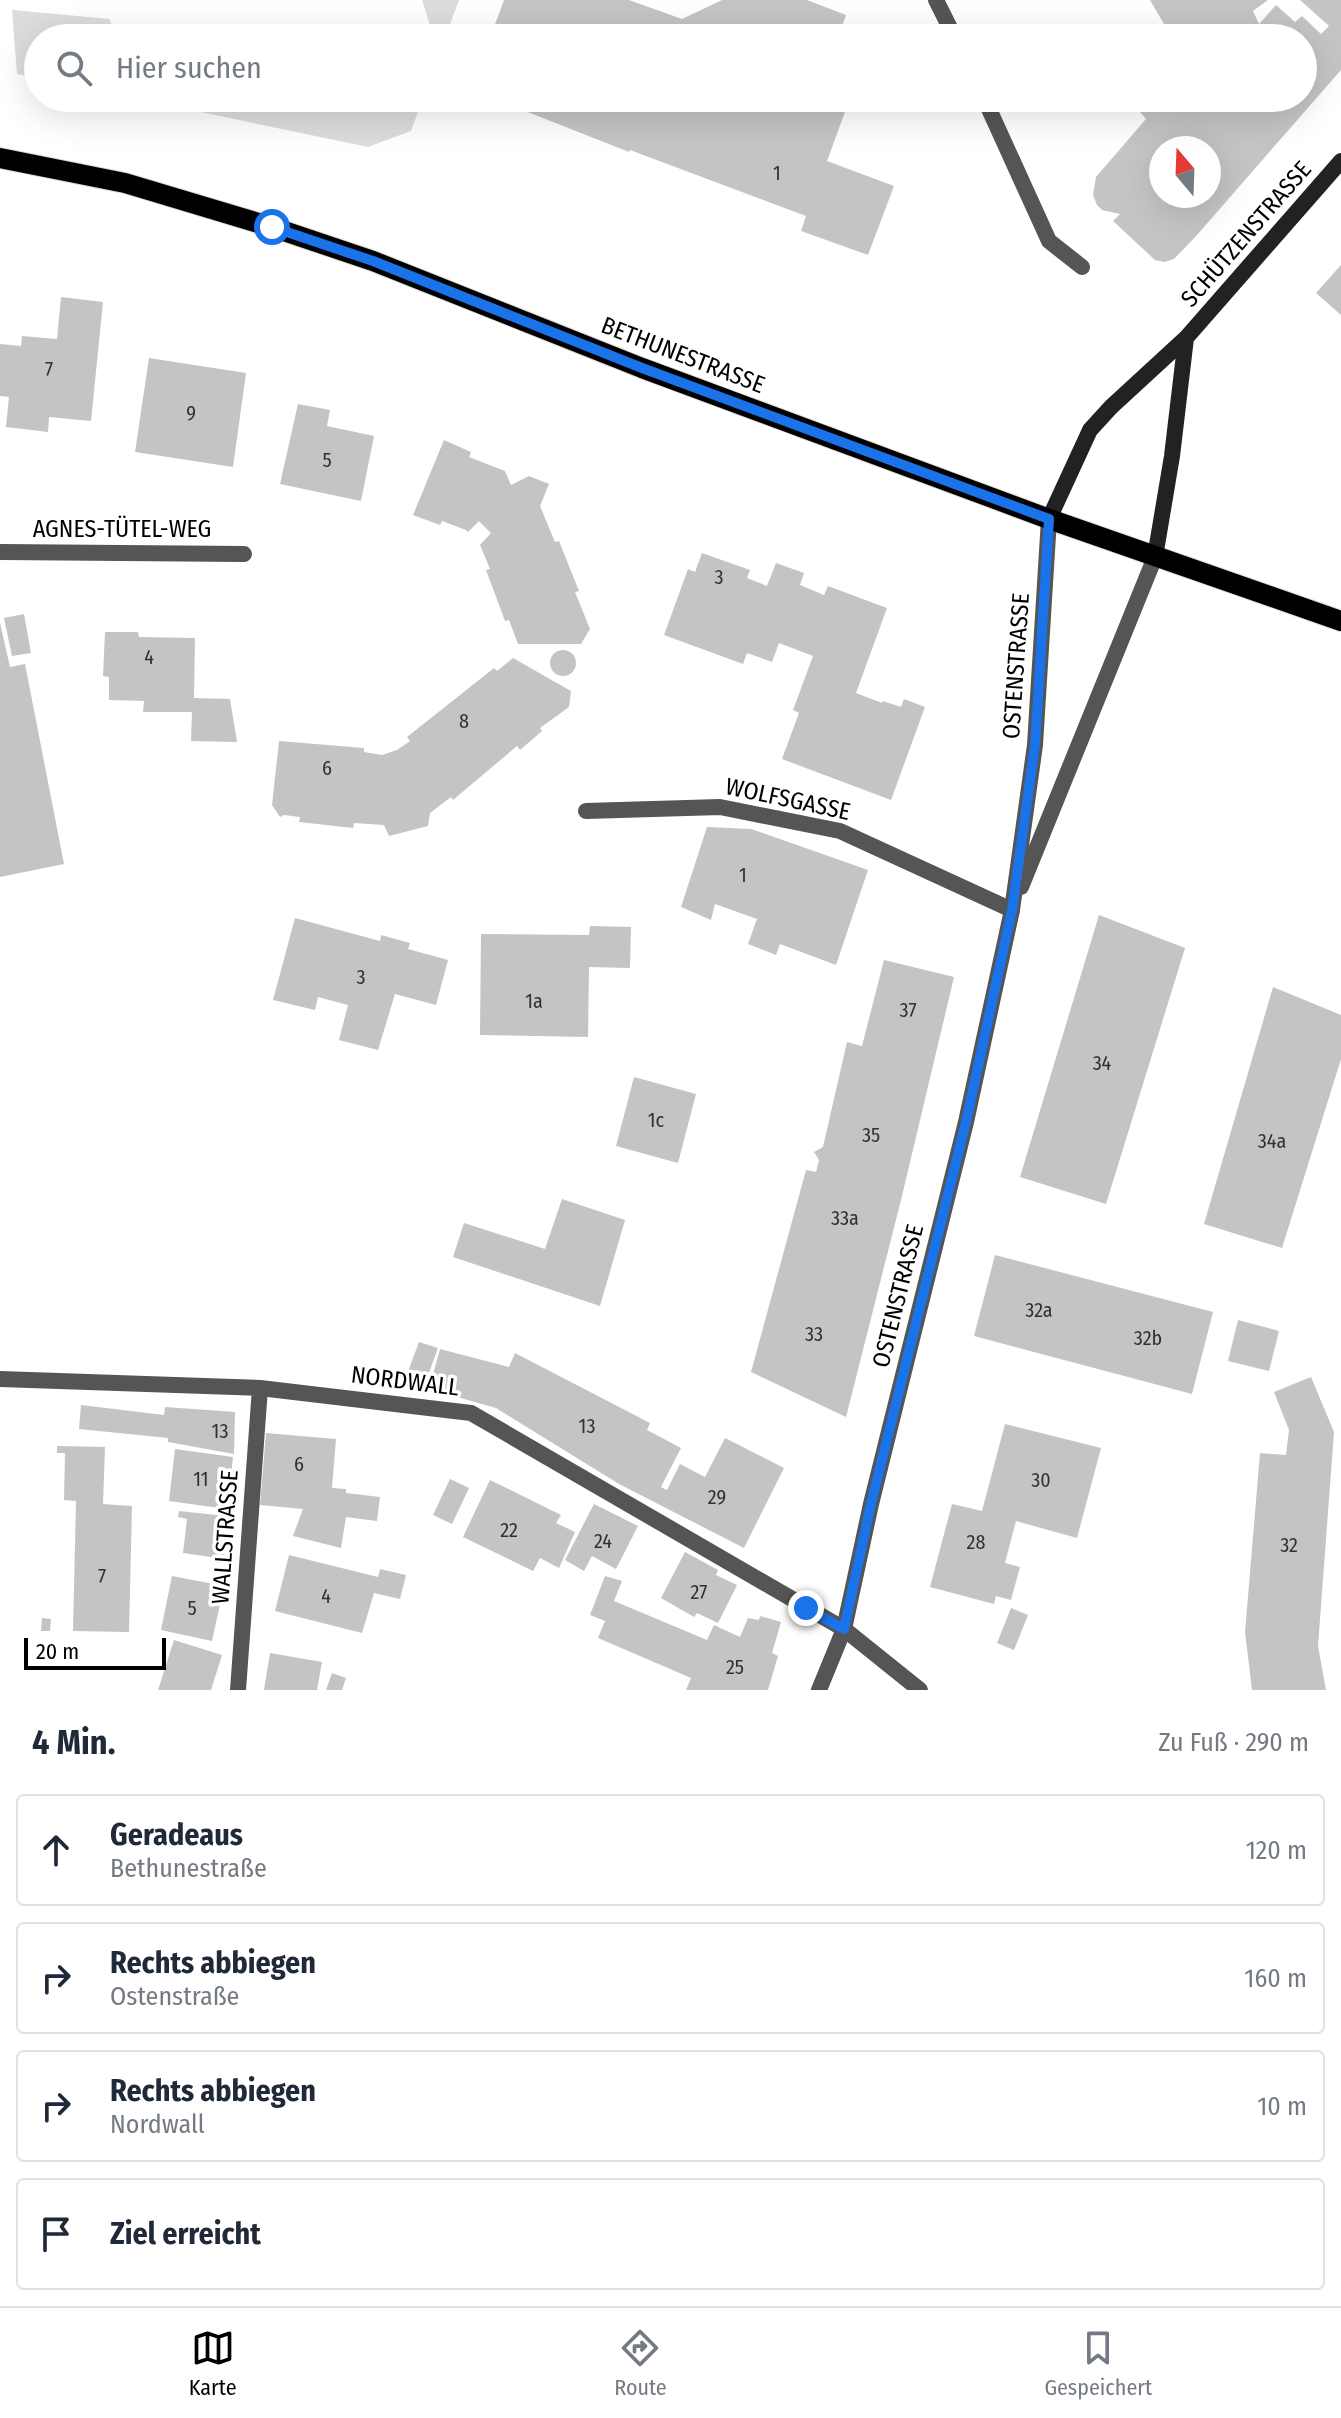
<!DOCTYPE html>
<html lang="de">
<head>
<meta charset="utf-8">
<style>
	body { margin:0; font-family:"Fira Sans Condensed",sans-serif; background:#f2f2f3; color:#1f2937 }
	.compass { position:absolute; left:1149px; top:136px; width:72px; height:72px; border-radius:50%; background:#fff; box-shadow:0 8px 32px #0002; rotate:341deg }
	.scale { position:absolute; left:24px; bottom:20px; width:142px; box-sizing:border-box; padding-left:8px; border:4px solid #000; border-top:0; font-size:22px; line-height:28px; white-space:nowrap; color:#000; -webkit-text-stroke:6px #fff; paint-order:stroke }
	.stop { position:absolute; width:24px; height:24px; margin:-18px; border:6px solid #1a73e8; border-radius:50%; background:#fff }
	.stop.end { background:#1a73e8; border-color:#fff; box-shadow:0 2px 8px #0008 }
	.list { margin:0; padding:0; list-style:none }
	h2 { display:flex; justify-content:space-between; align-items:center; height:104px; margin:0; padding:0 32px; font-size:34px }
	h2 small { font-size:26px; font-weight:400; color:#747a83 }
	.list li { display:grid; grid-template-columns:52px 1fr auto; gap:24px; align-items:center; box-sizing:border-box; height:112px; margin:0 16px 16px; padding:0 16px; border:2px solid #e0e1e3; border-radius:8px }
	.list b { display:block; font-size:30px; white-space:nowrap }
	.list p { margin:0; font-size:26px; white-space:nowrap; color:#747a83 }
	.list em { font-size:26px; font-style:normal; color:#747a83 }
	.icon { flex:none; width:44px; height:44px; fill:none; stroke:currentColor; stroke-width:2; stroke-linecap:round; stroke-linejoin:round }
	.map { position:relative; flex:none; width:1341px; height:1690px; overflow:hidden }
	.search { position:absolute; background:#fff; box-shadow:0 8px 32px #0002; left:24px; right:24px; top:24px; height:88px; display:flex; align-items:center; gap:20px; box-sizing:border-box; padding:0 28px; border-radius:44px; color:#747a83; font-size:30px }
	.sheet { height:616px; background:#fff }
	nav { display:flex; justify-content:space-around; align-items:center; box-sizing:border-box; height:112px; border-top:2px solid #e0e1e3; background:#fff; font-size:22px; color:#747a83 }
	nav a { display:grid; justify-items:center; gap:4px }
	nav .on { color:#000 }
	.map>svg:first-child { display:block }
	.green { fill:#dcdcdc }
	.building { fill:#c4c4c4; fill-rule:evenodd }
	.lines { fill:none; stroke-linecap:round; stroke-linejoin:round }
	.primary-casing { stroke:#dbdbdb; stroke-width:22 }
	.minor { stroke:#555; stroke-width:16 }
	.tertiary { stroke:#555; stroke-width:16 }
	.secondary { stroke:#222; stroke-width:16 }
	.primary { stroke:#000; stroke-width:20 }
	.route { stroke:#1a73e8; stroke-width:10 }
	.labels { text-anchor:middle; stroke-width:7; stroke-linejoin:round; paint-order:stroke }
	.number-label { font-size:20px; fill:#313131 }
	.street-label { font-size:24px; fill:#000; stroke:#fff }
</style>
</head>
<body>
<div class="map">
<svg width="1341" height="1690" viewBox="0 0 1341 1690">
	<rect width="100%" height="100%" fill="#fff"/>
	<!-- green -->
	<path class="green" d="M 422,0 L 459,0 L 445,38 L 434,38 Z
		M 12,10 L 110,19 L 115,38 L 38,38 L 38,78 L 17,74 Z
		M 134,98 L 423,98 L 411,131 L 368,147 Z"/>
	<!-- building -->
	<path class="building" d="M 504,0 L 629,0 L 682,19 L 722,0 L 807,0 L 846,15 L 838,38 L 490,38 Z
		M 1150,0 L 1268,0 L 1253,11 L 1259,24 L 1276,5 L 1295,22 L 1302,16 L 1321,34 L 1329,26 L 1300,0 L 1341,0 L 1341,70 L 1197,235 L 1174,259 L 1164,262 L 1155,260 L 1113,221 L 1120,214 L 1102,210 L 1097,205 L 1093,195 L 1096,177 L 1146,119 L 1135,106 L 1142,98 L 1303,98 L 1303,38 L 1172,38 ZM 1161,148 L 1209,148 L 1209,196 L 1161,196 Z
		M 492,98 L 850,98 L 827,161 L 894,186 L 868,255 L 801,231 L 806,216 L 630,150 L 629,152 Z
		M 1341,265 L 1341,315 L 1316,293 Z
		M 61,297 L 103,302 L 91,421 L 49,417 L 48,432 L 6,427 L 9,397 L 0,396 L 0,344 L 21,346 L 22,336 L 57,339 Z
		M 149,358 L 246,373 L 233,467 L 135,452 Z
		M 298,404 L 330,410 L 327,426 L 374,436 L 361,501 L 280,484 Z
		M 444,440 L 471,452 L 469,457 L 505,471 L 511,485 L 529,476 L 549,484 L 540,506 L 555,542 L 559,541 L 579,591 L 575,592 L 590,629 L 581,644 L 518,644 L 509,620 L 505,621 L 486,570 L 490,569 L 480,545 L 491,533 L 479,521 L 468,532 L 466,530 L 442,521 L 440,525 L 413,515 Z
		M 702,553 L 750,570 L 747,578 L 767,586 L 776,563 L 804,573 L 800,585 L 824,595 L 828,586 L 887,608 L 856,693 L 882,703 L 883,701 L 901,707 L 904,699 L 925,707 L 891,800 L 782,759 L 799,713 L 793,710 L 813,656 L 779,643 L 772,662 L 747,653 L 743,664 L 664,635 L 688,569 L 695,572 Z
		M 24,614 L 31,653 L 12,656 L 4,618 Z
		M 0,623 L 10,667 L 25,664 L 64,864 L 0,877 Z
		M 105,632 L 138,632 L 139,637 L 195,638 L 194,698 L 230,699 L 237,742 L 191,741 L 192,712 L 143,712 L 144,701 L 109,700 L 109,677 L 103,676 Z
		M550 663a13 13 0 1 1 26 0a13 13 0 1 1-26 0Z
		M 513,658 L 571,691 L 569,707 L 540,728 L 542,731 L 520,750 L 517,746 L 453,800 L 451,797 L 430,813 L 428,826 L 389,836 L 384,825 L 354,823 L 353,828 L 299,822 L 300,817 L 284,815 L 280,817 L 272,805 L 279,741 L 364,748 L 364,752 L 382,755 L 397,750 L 410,741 L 407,737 L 494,668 L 497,671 Z
		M 707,827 L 751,829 L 868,870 L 836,965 L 780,944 L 776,955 L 748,944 L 757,919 L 715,904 L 711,920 L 681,907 Z
		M 1099,915 L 1185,948 L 1106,1204 L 1020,1177 Z
		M 295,918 L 380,941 L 381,935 L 410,943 L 408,949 L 448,960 L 436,1005 L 395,994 L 378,1050 L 339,1040 L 348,1005 L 318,997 L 315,1010 L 273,1000 Z
		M 590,926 L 631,927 L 630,968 L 589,967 L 588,1037 L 480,1035 L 481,934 L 589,935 Z
		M 884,960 L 954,977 L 902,1196 L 846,1417 L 751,1372 L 806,1170 L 816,1172 L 819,1160 L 814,1152 L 823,1147 L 847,1042 L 862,1046 Z
		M 1273,987 L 1341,1015 L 1341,1059 L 1282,1248 L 1204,1224 Z
		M 634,1077 L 696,1094 L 678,1163 L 616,1146 Z
		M 562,1199 L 625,1220 L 600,1306 L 453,1257 L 464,1223 L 545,1249 Z
		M 995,1255 L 1213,1312 L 1192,1394 L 974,1336 Z
		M 1238,1320 L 1279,1331 L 1269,1371 L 1228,1361 Z
		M 419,1342 L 438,1348 L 425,1384 L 406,1377 Z
		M 440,1349 L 509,1367 L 515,1353 L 650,1423 L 647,1430 L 681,1448 L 661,1487 L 667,1490 L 680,1464 L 705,1477 L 725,1438 L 784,1468 L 744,1548 L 619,1484 L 496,1408 L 429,1389 Z
		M 1311,1377 L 1334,1432 L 1318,1646 L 1326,1690 L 1252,1690 L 1245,1632 L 1260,1453 L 1286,1455 L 1289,1430 L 1274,1392 Z
		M 81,1405 L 164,1415 L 165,1407 L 235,1412 L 234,1454 L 168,1442 L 168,1438 L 79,1429 Z
		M 1005,1424 L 1101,1448 L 1077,1538 L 1016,1521 L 1005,1563 L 1020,1567 L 1011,1600 L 996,1596 L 994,1604 L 930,1587 L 952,1504 L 982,1511 Z
		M 266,1433 L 336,1439 L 332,1488 L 346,1489 L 346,1493 L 380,1497 L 377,1521 L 346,1517 L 341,1548 L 293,1536 L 303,1509 L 260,1505 Z
		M 57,1446 L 105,1447 L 103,1504 L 132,1506 L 129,1632 L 73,1631 L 76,1501 L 64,1500 L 65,1453 L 57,1453 Z
		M 175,1449 L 233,1457 L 227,1509 L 169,1501 Z
		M 450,1479 L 469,1488 L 452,1524 L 433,1515 Z
		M 490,1480 L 561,1515 L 556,1523 L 575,1532 L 559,1568 L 540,1558 L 533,1571 L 463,1537 Z
		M 594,1504 L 638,1526 L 616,1569 L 592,1556 L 584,1571 L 565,1560 Z
		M 179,1511 L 226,1516 L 224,1559 L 183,1553 L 187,1519 L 178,1517 Z
		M 685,1552 L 718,1570 L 716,1575 L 737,1585 L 718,1623 L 697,1613 L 694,1617 L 661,1598 Z
		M 289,1555 L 378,1577 L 380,1569 L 406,1575 L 400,1599 L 374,1593 L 362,1633 L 275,1611 Z
		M 172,1576 L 224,1586 L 212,1641 L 161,1630 Z
		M 605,1576 L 622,1581 L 614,1601 L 707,1640 L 714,1625 L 740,1637 L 748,1618 L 759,1620 L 760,1616 L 781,1622 L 772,1653 L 778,1656 L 768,1690 L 686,1690 L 691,1678 L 598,1638 L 605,1621 L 590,1615 Z
		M 1011,1608 L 1028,1615 L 1014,1650 L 997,1643 Z
		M 42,1618 L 51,1619 L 50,1631 L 41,1631 Z
		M 174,1640 L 222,1655 L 211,1690 L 158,1690 Z
		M 270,1653 L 322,1662 L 317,1690 L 264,1690 Z
		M 332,1673 L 346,1678 L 342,1690 L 326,1690 Z"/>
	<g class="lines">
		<!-- primary casing -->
		<g class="primary-casing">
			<path id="primary" d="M 0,158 L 125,183 L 272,227 L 373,261 L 642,368 L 1049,519 L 1341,621"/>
		</g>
		<!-- minor -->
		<path class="minor" d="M 936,0 L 955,38
			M 984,98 L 1049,241 L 1082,267
			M 0,552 L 244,554
			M 586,811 L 720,807 L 840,831 L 1012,910
			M 0,1379 L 260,1388 L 471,1413 L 844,1629 L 819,1690
			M 238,1690 L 260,1388"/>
		<!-- tertiary -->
		<path class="tertiary" d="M 1021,887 L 1155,557
			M 920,1690 L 844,1629 L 871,1504 L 966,1122 L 1012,910 L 1035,745 L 1049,519"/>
		<!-- secondary -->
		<path class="secondary" d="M 1049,519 L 1090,430 L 1111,407 L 1186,338 L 1341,161
			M 1155,557 L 1172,456 L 1186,338"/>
		<!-- primary -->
		<use href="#primary" class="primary"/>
	</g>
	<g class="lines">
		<!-- route -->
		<path class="route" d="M 272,227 L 373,261 L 642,368 L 1049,519 L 1035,745 L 1012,910 L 966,1122 L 871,1504 L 844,1629 L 806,1608"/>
	</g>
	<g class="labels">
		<!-- number labels -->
		<g class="number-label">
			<text x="777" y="180">1</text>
			<text x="49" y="376">7</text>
			<text x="191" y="420">9</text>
			<text x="327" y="467">5</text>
			<text x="719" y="584">3</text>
			<text x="149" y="664">4</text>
			<text x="464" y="728">8</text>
			<text x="327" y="775">6</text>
			<text x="743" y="882">1</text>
			<text x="361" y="984">3</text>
			<text x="534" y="1008">1a</text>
			<text x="908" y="1017">37</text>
			<text x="1102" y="1070">34</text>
			<text x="656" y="1127">1c</text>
			<text x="871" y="1142">35</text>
			<text x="1272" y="1148">34a</text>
			<text x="845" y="1225">33a</text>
			<text x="1039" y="1317">32a</text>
			<text x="814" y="1341">33</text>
			<text x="1148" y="1345">32b</text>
			<text x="587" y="1433">13</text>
			<text x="220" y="1438">13</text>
			<text x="299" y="1471">6</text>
			<text x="201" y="1486">11</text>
			<text x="1041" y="1487">30</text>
			<text x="717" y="1504">29</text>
			<text x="509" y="1537">22</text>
			<text x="603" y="1548">24</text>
			<text x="976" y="1549">28</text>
			<text x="1289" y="1552">32</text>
			<text x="102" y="1583">7</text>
			<text x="699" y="1599">27</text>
			<text x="326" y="1603">4</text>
			<text x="192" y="1615">5</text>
			<text x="735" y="1674">25</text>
		</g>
		<!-- street labels -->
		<g class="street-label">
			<text transform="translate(1246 234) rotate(-49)" y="8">SCHÜTZENSTRASSE</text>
			<text transform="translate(683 355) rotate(21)" y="8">BETHUNESTRASSE</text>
			<text x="122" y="537">AGNES-TÜTEL-WEG</text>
			<text transform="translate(1016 666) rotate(-86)" y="8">OSTENSTRASSE</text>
			<text transform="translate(788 799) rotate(12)" y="8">WOLFSGASSE</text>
			<text transform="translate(898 1296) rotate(-76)" y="8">OSTENSTRASSE</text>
			<text transform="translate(405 1381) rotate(7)" y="8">NORDWALL</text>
			<text transform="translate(225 1537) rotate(-86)" y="8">WALLSTRASSE</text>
		</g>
	</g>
</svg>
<svg class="compass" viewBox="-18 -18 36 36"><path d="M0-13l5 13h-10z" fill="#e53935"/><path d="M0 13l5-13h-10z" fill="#747a83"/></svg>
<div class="scale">20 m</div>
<div class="stop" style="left:272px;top:227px"></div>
<div class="stop end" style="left:806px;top:1608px"></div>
<div class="search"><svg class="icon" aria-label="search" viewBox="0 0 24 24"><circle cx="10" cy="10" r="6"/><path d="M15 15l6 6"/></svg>Hier suchen</div>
</div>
<section class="sheet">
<h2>4 Min.<small>Zu Fuß · 290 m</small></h2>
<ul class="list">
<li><svg class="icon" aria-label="ahead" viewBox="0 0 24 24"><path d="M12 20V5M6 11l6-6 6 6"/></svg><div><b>Geradeaus</b><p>Bethunestraße</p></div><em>120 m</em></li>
<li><svg class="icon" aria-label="right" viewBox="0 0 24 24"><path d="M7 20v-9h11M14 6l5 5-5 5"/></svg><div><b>Rechts abbiegen</b><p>Ostenstraße</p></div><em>160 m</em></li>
<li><svg class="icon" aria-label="right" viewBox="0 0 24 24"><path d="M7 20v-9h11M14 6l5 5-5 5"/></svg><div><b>Rechts abbiegen</b><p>Nordwall</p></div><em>10 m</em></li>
<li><svg class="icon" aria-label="arrive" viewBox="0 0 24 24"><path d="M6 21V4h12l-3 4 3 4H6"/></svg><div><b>Ziel erreicht</b></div></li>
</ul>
</section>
<nav>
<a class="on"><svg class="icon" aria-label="map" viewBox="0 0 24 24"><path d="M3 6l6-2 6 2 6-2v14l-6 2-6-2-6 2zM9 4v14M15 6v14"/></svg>Karte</a>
<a><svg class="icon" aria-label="directions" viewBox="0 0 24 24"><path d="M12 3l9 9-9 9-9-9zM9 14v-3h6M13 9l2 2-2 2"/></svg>Route</a>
<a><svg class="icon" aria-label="saved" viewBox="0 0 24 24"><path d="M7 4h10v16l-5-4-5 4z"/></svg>Gespeichert</a>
</nav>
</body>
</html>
